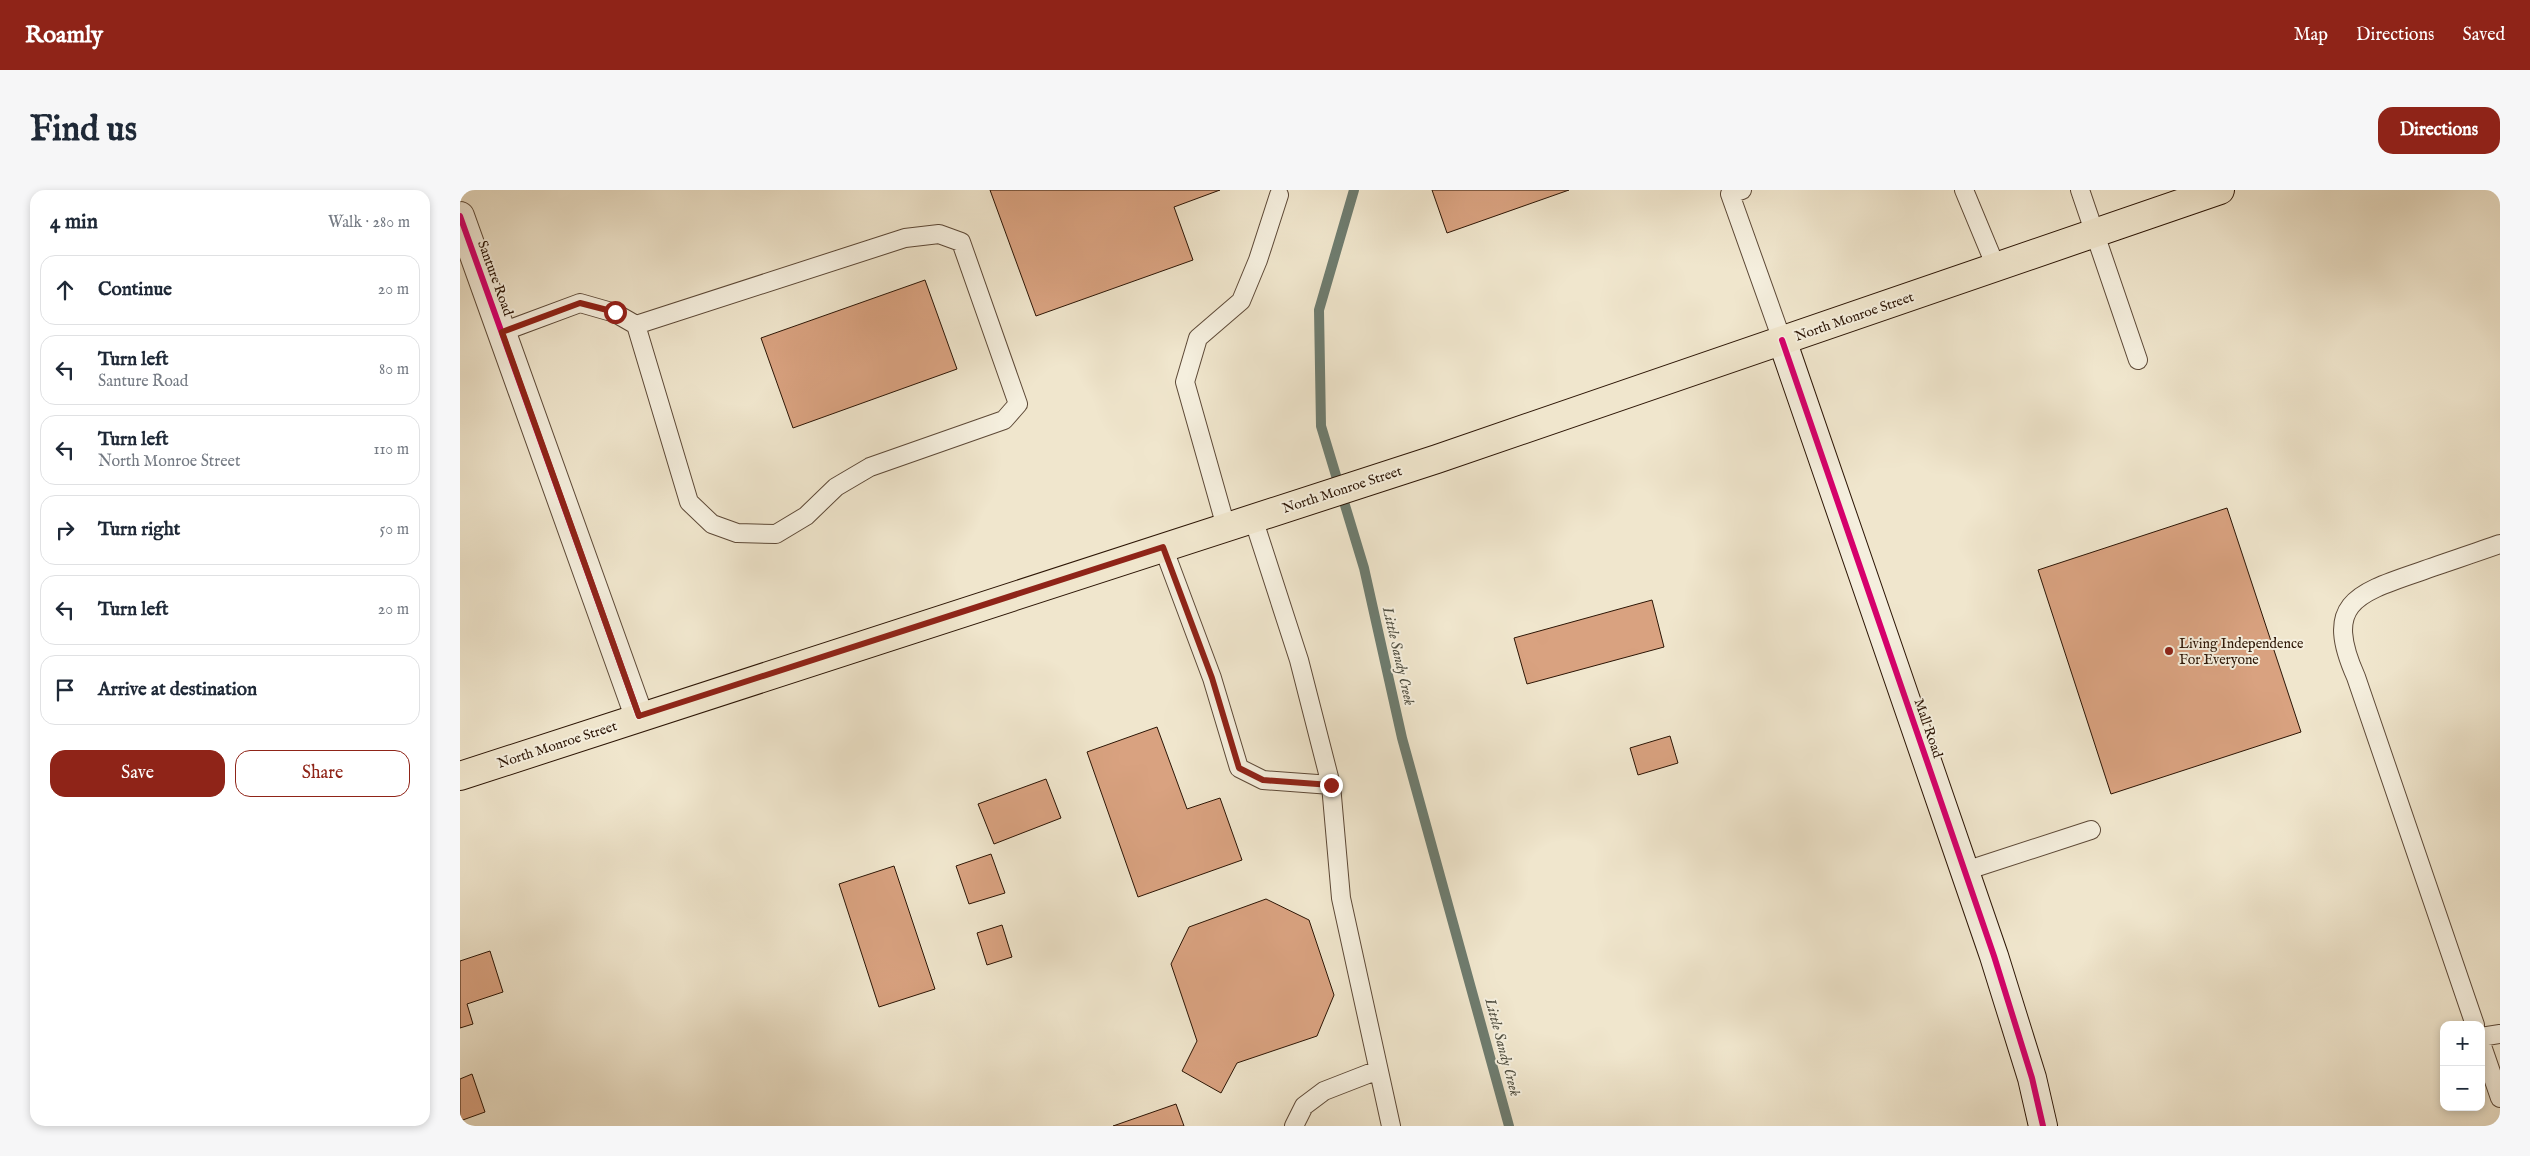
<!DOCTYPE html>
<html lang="en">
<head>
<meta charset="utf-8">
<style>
	body { margin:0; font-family:"IM FELL English",serif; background:#f6f6f7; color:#1f2937 }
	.controls { position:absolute; right:15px; bottom:15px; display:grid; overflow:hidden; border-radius:10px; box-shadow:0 2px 8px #0003 }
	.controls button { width:45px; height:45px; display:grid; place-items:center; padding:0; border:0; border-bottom:1px solid #e0e1e3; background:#fff; color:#1f2937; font:25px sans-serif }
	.stop { position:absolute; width:15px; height:15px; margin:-11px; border:4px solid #8f2418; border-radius:50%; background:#fff }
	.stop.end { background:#8f2418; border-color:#fff; box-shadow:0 1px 5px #0008 }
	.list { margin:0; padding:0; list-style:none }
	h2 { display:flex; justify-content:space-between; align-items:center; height:65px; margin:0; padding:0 20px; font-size:21px }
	h2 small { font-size:16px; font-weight:400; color:#747a83 }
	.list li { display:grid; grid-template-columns:32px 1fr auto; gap:15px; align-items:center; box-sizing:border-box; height:70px; margin:0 10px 10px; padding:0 10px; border:1px solid #e0e1e3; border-radius:15px }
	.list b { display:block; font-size:19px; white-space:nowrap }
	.list p { margin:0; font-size:16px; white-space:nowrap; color:#747a83 }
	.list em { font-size:16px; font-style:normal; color:#747a83 }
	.actions { display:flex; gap:10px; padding:15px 20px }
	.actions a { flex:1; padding:11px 0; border:1px solid #8f2418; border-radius:15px; text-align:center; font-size:18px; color:#8f2418 }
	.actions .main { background:#8f2418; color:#fff }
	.icon { flex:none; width:28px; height:28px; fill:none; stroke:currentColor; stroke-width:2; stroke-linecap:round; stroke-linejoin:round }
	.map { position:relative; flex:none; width:2040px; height:936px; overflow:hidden; border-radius:15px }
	header { display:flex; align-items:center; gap:30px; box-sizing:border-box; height:70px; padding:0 25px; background:#8f2418; color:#fff }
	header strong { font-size:24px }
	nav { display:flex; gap:28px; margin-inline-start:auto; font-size:18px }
	.intro { display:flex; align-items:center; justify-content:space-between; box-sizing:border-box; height:120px; padding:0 30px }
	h1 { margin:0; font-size:35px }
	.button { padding:12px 22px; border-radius:15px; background:#8f2418; color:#fff; font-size:18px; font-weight:700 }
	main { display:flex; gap:30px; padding:0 30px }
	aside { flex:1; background:#fff; border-radius:15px; box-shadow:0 2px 8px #0003 }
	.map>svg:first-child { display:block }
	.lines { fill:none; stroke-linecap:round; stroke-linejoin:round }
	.stream { stroke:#6e7c6f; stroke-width:10 }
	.building { fill:#d9a280; stroke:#2c1505 }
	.lane-casing { stroke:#5d4937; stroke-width:20 }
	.street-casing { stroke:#5d4937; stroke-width:30 }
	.secondary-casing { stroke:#2c1505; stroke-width:30 }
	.primary-casing { stroke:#2c1505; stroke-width:30 }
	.lane { stroke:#f5efde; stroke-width:18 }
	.street { stroke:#f5efde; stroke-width:28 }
	.secondary { stroke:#f5efde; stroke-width:28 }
	.primary { stroke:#f0e6cd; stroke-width:28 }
	.cycleway-casing { stroke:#f5efde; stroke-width:9 }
	.cycleway { stroke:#d6006c; stroke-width:6 }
	.route { stroke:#8f2418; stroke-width:6 }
	.poi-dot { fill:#8f2418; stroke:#f5efde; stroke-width:2 }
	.labels { text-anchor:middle; stroke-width:4; stroke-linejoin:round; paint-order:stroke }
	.street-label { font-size:14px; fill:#2c1505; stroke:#f5efde }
	.poi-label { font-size:14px; fill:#2c1505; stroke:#f5efde; text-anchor:start }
	.water-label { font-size:15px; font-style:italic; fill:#525143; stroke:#f5efde }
</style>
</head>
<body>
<header>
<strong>Roamly</strong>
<nav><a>Map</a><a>Directions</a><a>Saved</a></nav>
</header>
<div class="intro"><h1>Find us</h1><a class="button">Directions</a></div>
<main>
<aside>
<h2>4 min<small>Walk · 280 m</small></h2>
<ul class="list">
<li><svg class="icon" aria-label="ahead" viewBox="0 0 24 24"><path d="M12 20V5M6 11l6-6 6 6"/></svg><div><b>Continue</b></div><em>20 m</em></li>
<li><svg class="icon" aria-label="left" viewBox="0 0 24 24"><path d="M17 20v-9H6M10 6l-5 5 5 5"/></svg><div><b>Turn left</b><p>Santure Road</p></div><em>80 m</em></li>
<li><svg class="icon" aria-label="left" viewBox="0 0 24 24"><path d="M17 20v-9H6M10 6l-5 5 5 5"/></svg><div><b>Turn left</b><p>North Monroe Street</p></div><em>110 m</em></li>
<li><svg class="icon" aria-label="right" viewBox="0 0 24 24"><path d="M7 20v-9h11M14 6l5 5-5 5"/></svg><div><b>Turn right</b></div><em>50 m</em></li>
<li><svg class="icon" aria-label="left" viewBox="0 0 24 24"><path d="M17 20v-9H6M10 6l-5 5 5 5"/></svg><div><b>Turn left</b></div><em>20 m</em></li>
<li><svg class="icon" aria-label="arrive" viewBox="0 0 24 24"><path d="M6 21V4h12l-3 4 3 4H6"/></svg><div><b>Arrive at destination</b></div></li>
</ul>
<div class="actions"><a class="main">Save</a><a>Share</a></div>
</aside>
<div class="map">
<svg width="2040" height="936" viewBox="0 0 2040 936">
	<rect width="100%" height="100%" fill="#f0e6cd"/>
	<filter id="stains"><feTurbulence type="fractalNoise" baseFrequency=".004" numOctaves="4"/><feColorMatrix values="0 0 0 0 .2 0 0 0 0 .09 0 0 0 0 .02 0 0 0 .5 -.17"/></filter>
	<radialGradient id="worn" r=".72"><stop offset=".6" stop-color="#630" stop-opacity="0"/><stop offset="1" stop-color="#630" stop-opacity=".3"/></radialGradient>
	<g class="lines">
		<!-- stream -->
		<path class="stream" d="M 894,0 L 859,120 L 861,236 L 904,378 L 942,548 L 1049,936"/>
	</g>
	<!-- building -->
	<path class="building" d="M 530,0 L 760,0 L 714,17 L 733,70 L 576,126 Z
		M 972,0 L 1109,0 L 987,43 Z
		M 465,90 L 497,179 L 333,238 L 301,148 Z
		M 1767,318 L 1841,542 L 1651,604 L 1578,380 Z
		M 1192,410 L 1204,457 L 1067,494 L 1054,448 Z
		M 697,537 L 727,619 L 760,608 L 782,670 L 678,707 L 627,562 Z
		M 1210,546 L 1218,573 L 1178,585 L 1170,558 Z
		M 586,589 L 601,628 L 534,654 L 518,614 Z
		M 531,664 L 545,703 L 509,714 L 496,676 Z
		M 434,676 L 475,799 L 419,817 L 379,694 Z
		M 806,709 L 849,730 L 874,805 L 857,846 L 777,873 L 761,903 L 722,881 L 737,851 L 711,774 L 729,737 Z
		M 542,735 L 552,767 L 527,775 L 517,743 Z
		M 30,761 L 43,802 L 7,814 L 13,834 L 0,838 L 0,771 Z
		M 12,884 L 25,922 L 0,931 L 0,889 Z
		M 716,914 L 724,936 L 653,936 Z"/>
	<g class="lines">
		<!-- lane casing -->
		<g class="lane-casing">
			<path id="lane" d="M 1282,0 L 1270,4 L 1322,150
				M 1504,0 L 1536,77
				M 1620,0 L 1678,170
				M 42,142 L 120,113 L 155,123 L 176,135 L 229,312 L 252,334 L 277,343 L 316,344 L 346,326 L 376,297 L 410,277 L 544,230 L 558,214 L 501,52 L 479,44 L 445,48 L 176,135
				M 793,328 L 839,470 L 871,595 L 881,708 L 931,936
				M 766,337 L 725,192 L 738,148 L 781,111 L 798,70 L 819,5
				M 703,357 L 752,488 L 779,578 L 803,590 L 871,595
				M 1505,681 L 1631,640
				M 2015,835 L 1896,487 C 1864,415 1894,404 1956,383 C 1984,373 2012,364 2040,354
				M 2021,847 L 2040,844
				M 2021,853 L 2040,908
				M 834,936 L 844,916 L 864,901 L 918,880"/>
		</g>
		<!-- street casing -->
		<g class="street-casing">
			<path id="street" d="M 0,26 L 179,526"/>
		</g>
		<!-- secondary casing -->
		<g class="secondary-casing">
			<path id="secondary" d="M 1322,150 L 1534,766 L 1572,888 L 1583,936"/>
		</g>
		<!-- primary casing -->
		<g class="primary-casing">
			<path id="primary" d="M 0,586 L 977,269 L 1760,0"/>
		</g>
		<!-- lane -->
		<use href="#lane" class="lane"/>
		<!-- street -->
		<use href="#street" class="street"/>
		<!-- secondary -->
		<use href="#secondary" class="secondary"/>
		<!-- primary -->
		<use href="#primary" class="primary"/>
		<!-- cycleway casing -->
		<g class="cycleway-casing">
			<path id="cycleway" d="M 0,26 L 179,526
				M 1322,150 L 1534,766 L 1572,888 L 1583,936"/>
		</g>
		<!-- cycleway -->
		<use href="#cycleway" class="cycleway"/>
	</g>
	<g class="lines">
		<!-- route -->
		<path class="route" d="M 155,122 L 120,113 L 42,142 L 179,526 L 703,357 L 752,488 L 779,578 L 803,590 L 871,595"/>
	</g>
	<!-- markers -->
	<circle class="poi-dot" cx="1709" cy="461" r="5"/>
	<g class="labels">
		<!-- street labels -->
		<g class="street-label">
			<text transform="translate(36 88) rotate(70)" y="5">Santure Road</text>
			<text transform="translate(1394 126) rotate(-19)" y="5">North Monroe Street</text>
			<text transform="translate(882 299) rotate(-18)" y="5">North Monroe Street</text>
			<text transform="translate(1469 538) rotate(71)" y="5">Mall Road</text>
			<text transform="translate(97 554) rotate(-18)" y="5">North Monroe Street</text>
		</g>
		<!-- poi labels -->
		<g class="poi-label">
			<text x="1719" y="458">Living Independence<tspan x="1719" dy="16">For Everyone</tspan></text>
		</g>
		<!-- water labels -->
		<g class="water-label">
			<text transform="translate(939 466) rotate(77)" y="5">Little Sandy Creek</text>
			<text transform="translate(1043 857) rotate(75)" y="5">Little Sandy Creek</text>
		</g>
	</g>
	<rect width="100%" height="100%" filter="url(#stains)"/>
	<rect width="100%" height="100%" fill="url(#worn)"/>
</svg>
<div class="controls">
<button>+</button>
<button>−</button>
</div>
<div class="stop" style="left:155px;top:122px"></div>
<div class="stop end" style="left:871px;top:595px"></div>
</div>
</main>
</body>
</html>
